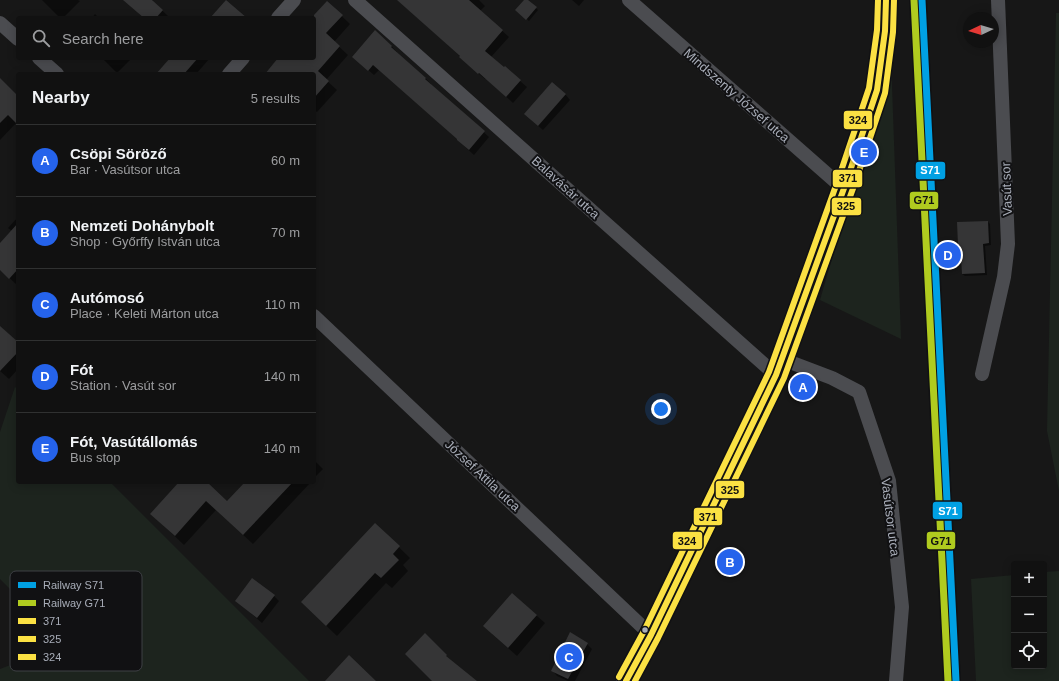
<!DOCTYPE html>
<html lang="en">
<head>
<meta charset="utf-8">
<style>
	body { margin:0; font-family:Helvetica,sans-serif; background:#1e1f1f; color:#f1f3f6 }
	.controls { position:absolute; right:12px; bottom:12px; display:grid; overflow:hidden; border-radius:4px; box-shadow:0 2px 10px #0003 }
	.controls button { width:36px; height:36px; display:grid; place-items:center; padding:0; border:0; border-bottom:1px solid #303131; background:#111; color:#f1f3f6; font:20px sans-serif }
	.compass { position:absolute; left:963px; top:12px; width:36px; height:36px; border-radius:50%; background:#111; box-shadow:0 2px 10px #0003; rotate:266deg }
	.you { position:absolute; left:661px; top:409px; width:14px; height:14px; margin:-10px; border:3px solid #fff; border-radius:50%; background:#1a73e8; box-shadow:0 0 0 6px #1a73e833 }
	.badge { display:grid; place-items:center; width:26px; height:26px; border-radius:50%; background:#2563eb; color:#fff; font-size:13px; font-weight:700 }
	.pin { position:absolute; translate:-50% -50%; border:2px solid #fff; box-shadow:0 1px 4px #0006 }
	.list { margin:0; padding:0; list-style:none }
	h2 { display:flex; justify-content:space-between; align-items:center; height:52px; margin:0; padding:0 16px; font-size:17px }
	h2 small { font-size:13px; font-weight:400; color:#9c9d9f }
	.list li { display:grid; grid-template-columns:26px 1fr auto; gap:12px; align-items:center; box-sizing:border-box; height:72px; padding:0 16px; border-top:1px solid #303131 }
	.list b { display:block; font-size:15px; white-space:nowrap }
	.list p { margin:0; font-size:13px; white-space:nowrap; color:#9c9d9f }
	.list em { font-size:13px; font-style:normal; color:#9c9d9f }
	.icon { flex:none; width:22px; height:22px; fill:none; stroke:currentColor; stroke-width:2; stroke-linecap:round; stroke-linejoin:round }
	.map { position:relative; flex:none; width:1059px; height:681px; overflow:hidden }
	.search { position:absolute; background:#111; box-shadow:0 2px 10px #0003; left:16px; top:16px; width:300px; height:44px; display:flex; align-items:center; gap:10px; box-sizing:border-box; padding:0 14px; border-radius:4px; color:#9c9d9f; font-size:15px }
	.panel { position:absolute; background:#111; box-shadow:0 2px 10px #0003; left:16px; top:72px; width:300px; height:412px; border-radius:4px }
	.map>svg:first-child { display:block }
	.green { fill:#1d241e }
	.shadow { fill:#0007 }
	.building { fill:#353536 }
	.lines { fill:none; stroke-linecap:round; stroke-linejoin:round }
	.street { stroke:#4b4c50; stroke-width:14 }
	.secondary { stroke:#4a4a4e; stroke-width:20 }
	.bus-1-casing { stroke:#111113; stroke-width:9 }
	.bus-2-casing { stroke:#111113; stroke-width:9 }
	.bus-3-casing { stroke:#111113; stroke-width:9 }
	.bus-1 { stroke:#fbe143; stroke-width:6 }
	.bus-2 { stroke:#fbe143; stroke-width:6 }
	.bus-3 { stroke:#fbe143; stroke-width:6 }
	.rail-1-casing { stroke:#111113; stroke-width:10 }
	.rail-2-casing { stroke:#111113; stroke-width:10 }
	.rail-1 { stroke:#00a0e3; stroke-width:7 }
	.rail-2 { stroke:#b0cb1f; stroke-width:7 }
	.bus-dot { fill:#a8adb8; stroke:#111113; stroke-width:1.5 }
	.labels { text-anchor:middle; stroke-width:4; stroke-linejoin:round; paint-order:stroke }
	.street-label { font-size:13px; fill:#a8adb8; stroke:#111113 }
	.key { fill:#111113; stroke:#3e4045; stroke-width:1 }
	.key-label { font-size:11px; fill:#a8adb8 }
	.line-badge { stroke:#111113; stroke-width:1.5 }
	.badge-label { font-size:11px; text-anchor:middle; font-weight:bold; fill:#fff }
	.pale-badge-label { font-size:11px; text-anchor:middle; font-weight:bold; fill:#111 }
</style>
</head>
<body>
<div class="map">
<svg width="1059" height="681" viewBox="0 0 1059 681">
	<rect width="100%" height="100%" fill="#171717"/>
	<!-- green -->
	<path class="green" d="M 1056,13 L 1059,13 L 1059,491 L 1047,431 Z
		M 891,57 L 901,339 L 820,300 Z
		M 15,387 L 18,390 L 18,482 L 110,482 L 309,681 L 0,681 L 0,669 L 65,644 L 0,579 L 0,432 Z
		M 1059,571 L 1059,681 L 976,681 L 971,579 L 1014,575 L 1014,666 L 1044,666 L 1044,572 Z"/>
	<!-- shadow -->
	<path class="shadow" d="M 42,0 L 78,0 L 80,1 L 63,18 L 60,18 Z
		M 124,0 L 153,0 L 152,1 L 168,16 L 166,18 L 145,18 Z
		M 398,0 L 479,0 L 485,6 L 480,11 L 509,37 L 491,57 L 520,81 L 527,87 L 513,103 L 486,78 L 485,79 L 466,63 L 461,57 Z
		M 525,0 L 526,0 L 538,10 L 529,21 L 517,10 Z
		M 572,0 L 584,0 L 579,6 Z
		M 327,2 L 350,24 L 334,42 L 348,55 L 326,80 L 337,90 L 317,112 L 314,110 L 314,74 L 266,74 L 279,58 L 314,58 L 313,18 Z
		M 95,14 L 99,18 L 92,18 Z
		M 375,32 L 392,47 L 397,52 L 396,53 L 426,79 L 431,84 L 430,85 L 489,137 L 474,155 L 463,145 L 458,140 L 458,139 L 379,70 L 374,75 L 359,62 Z
		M 102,58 L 132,58 L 117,73 Z
		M 172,58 L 210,58 L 196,74 L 158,74 Z
		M 0,85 L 18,97 L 18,124 L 17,122 L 0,140 Z
		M 565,94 L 570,100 L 543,130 L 530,119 Z
		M 18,217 L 18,286 L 0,269 L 0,244 L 12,231 L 8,228 Z
		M 988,222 L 990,224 L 991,245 L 985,246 L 987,275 L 965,276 L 962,274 L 961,246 L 959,244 Z
		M 0,327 L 18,344 L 18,369 L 9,379 L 0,371 Z
		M 314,460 L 323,469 L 314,478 Z
		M 180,482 L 205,482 L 227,502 L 246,482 L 311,482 L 253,544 L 216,510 L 184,545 L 161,523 Z
		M 375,524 L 410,558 L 403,565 L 408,571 L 392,588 L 386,583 L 337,636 L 313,613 Z
		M 512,594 L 545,623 L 517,656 L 492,634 Z
		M 274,596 L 279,601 L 262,623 L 236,600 Z
		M 587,644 L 592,649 L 575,681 L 568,681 L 557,676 L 552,670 Z"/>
	<!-- building -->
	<path class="building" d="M 123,0 L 152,0 L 163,10 L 156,18 L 144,18 Z
		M 226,0 L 247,18 L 210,18 Z
		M 397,0 L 469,0 L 503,30 L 485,51 L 504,67 L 505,66 L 521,80 L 506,97 L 479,73 L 478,74 L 459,57 L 460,56 Z
		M 524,0 L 528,0 L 537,7 L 526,20 L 515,10 Z
		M 327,1 L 343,15 L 326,33 L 340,46 L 318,71 L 329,81 L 314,98 L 314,74 L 265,74 L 278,58 L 314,58 L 314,15 Z
		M 375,30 L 392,46 L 391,47 L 426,78 L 425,79 L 485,131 L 469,150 L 457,140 L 457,139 L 373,65 L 368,71 L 352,57 Z
		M 170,58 L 198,58 L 184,74 L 156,74 Z
		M 0,78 L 18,96 L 18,125 L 8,115 L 0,123 Z
		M 552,82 L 566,94 L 538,126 L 524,114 Z
		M 988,221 L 989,243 L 983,244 L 985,273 L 962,274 L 960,245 L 958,245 L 957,222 Z
		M 18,223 L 18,269 L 9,279 L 0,270 L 0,243 Z
		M 0,326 L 18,342 L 18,352 L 0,371 Z
		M 179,482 L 207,482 L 227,501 L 245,482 L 293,482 L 243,535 L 206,501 L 175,536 L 150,514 Z
		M 375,523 L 400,546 L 393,554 L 399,560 L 381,578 L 375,573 L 326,626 L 301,602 Z
		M 252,578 L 275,595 L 257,618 L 235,601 Z
		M 512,593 L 537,615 L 508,648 L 483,626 Z
		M 570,632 L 588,643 L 568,679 L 551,671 Z
		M 425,633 L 447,655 L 446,656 L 477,681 L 432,681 L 405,654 Z
		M 349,655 L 376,681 L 325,681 Z"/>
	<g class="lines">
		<!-- street -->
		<path class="street" d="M 355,0 L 776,375
			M 629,0 L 844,189
			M 278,18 L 294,0
			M 0,23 L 18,39
			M 39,58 L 57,74
			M 229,74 L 243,58
			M 314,316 L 651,635
			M 782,359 L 832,378 L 859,392 L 889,481 L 902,607 L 896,681
			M 982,374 L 1004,277 L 1008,244 L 998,0"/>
		<!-- secondary -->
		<path class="secondary" d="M 626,681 L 651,635 L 776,375 L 847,180 L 877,90 L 885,31 L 886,0"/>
		<!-- bus-1 casing -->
		<g class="bus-1-casing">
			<path id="bus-1" d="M 626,681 L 651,635 L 776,375 L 847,180 L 877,90 L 885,31 L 886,0"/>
		</g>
		<!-- bus-2 casing -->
		<g class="bus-2-casing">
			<path id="bus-2" d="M 635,681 L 658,638 L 784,378 L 855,183 L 885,93 L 893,32 L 894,0"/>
		</g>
		<!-- bus-3 casing -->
		<g class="bus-3-casing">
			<path id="bus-3" d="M 619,677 L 644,631 L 769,372 L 839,177 L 869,88 L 877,30 L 878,0"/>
		</g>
		<!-- bus-1 -->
		<use href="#bus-1" class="bus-1"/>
		<!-- bus-2 -->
		<use href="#bus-2" class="bus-2"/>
		<!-- bus-3 -->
		<use href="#bus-3" class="bus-3"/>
		<!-- rail-1 casing -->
		<g class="rail-1-casing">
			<path id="rail-1" d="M 922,0 L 956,681"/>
		</g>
		<!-- rail-2 casing -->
		<g class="rail-2-casing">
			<path id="rail-2" d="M 914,0 L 948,681"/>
		</g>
		<!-- rail-1 -->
		<use href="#rail-1" class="rail-1"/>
		<!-- rail-2 -->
		<use href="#rail-2" class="rail-2"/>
	</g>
	<!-- markers -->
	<circle class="bus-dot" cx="645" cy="630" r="3.5"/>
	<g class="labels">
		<!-- street labels -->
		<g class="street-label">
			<text transform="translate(737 95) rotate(41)" y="5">Mindszenty József utca</text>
			<text transform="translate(566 187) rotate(42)" y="5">Balavásár utca</text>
			<text transform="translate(1006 189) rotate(-92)" y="5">Vasút sor</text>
			<text transform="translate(483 475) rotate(43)" y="5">József Attila utca</text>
			<text transform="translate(891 517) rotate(83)" y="5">Vasútsor utca</text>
		</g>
	</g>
	<!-- legend -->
	<rect x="10" y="571" width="132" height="100" rx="6" class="key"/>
	<rect x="18" y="582" width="18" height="6" fill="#00a0e3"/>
	<rect x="18" y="600" width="18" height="6" fill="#b0cb1f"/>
	<rect x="18" y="618" width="18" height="6" fill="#fbe143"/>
	<rect x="18" y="636" width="18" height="6" fill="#fbe143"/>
	<rect x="18" y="654" width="18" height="6" fill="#fbe143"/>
	<g class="key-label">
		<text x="43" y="589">Railway S71</text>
		<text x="43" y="607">Railway G71</text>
		<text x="43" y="625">371</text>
		<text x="43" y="643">325</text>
		<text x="43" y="661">324</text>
	</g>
	<g class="line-badge">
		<rect x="843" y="110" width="30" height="20" rx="4" fill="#fbe143"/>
		<rect x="915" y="161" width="31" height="19" rx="4" fill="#00a0e3"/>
		<rect x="832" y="169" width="31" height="19" rx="4" fill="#fbe143"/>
		<rect x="909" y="191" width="30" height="19" rx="4" fill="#b0cb1f"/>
		<rect x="831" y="197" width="31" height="19" rx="4" fill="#fbe143"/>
		<rect x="715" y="480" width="30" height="19" rx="4" fill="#fbe143"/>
		<rect x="932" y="501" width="31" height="19" rx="4" fill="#00a0e3"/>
		<rect x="693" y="507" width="30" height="19" rx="4" fill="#fbe143"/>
		<rect x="926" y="531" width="30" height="19" rx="4" fill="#b0cb1f"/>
		<rect x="672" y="531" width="31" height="19" rx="4" fill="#fbe143"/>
	</g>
	<g class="badge-label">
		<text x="930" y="174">S71</text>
		<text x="948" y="515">S71</text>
	</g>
	<g class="pale-badge-label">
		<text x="858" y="124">324</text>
		<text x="848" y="182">371</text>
		<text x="924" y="204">G71</text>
		<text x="846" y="210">325</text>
		<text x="730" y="494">325</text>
		<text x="708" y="521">371</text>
		<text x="941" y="545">G71</text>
		<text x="687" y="545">324</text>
	</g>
</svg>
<div class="controls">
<button>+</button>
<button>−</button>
<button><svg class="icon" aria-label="locate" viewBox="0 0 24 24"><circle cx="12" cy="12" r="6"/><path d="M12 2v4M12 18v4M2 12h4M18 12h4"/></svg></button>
</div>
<svg class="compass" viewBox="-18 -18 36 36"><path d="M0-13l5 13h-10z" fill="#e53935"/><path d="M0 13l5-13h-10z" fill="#9c9d9f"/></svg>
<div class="you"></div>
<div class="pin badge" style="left:803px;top:387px">A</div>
<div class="pin badge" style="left:730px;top:562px">B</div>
<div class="pin badge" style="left:569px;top:657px">C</div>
<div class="pin badge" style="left:948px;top:255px">D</div>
<div class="pin badge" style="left:864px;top:152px">E</div>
<div class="search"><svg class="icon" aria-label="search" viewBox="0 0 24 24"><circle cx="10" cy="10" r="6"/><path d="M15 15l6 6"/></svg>Search here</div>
<section class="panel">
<h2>Nearby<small>5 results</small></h2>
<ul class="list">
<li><span class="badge">A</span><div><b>Csöpi Söröző</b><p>Bar · Vasútsor utca</p></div><em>60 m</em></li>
<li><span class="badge">B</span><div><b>Nemzeti Dohánybolt</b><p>Shop · Győrffy István utca</p></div><em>70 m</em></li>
<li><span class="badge">C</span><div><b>Autómosó</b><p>Place · Keleti Márton utca</p></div><em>110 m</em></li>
<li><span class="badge">D</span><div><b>Fót</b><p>Station · Vasút sor</p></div><em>140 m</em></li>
<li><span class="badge">E</span><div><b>Fót, Vasútállomás</b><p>Bus stop</p></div><em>140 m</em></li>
</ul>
</section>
</div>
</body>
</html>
